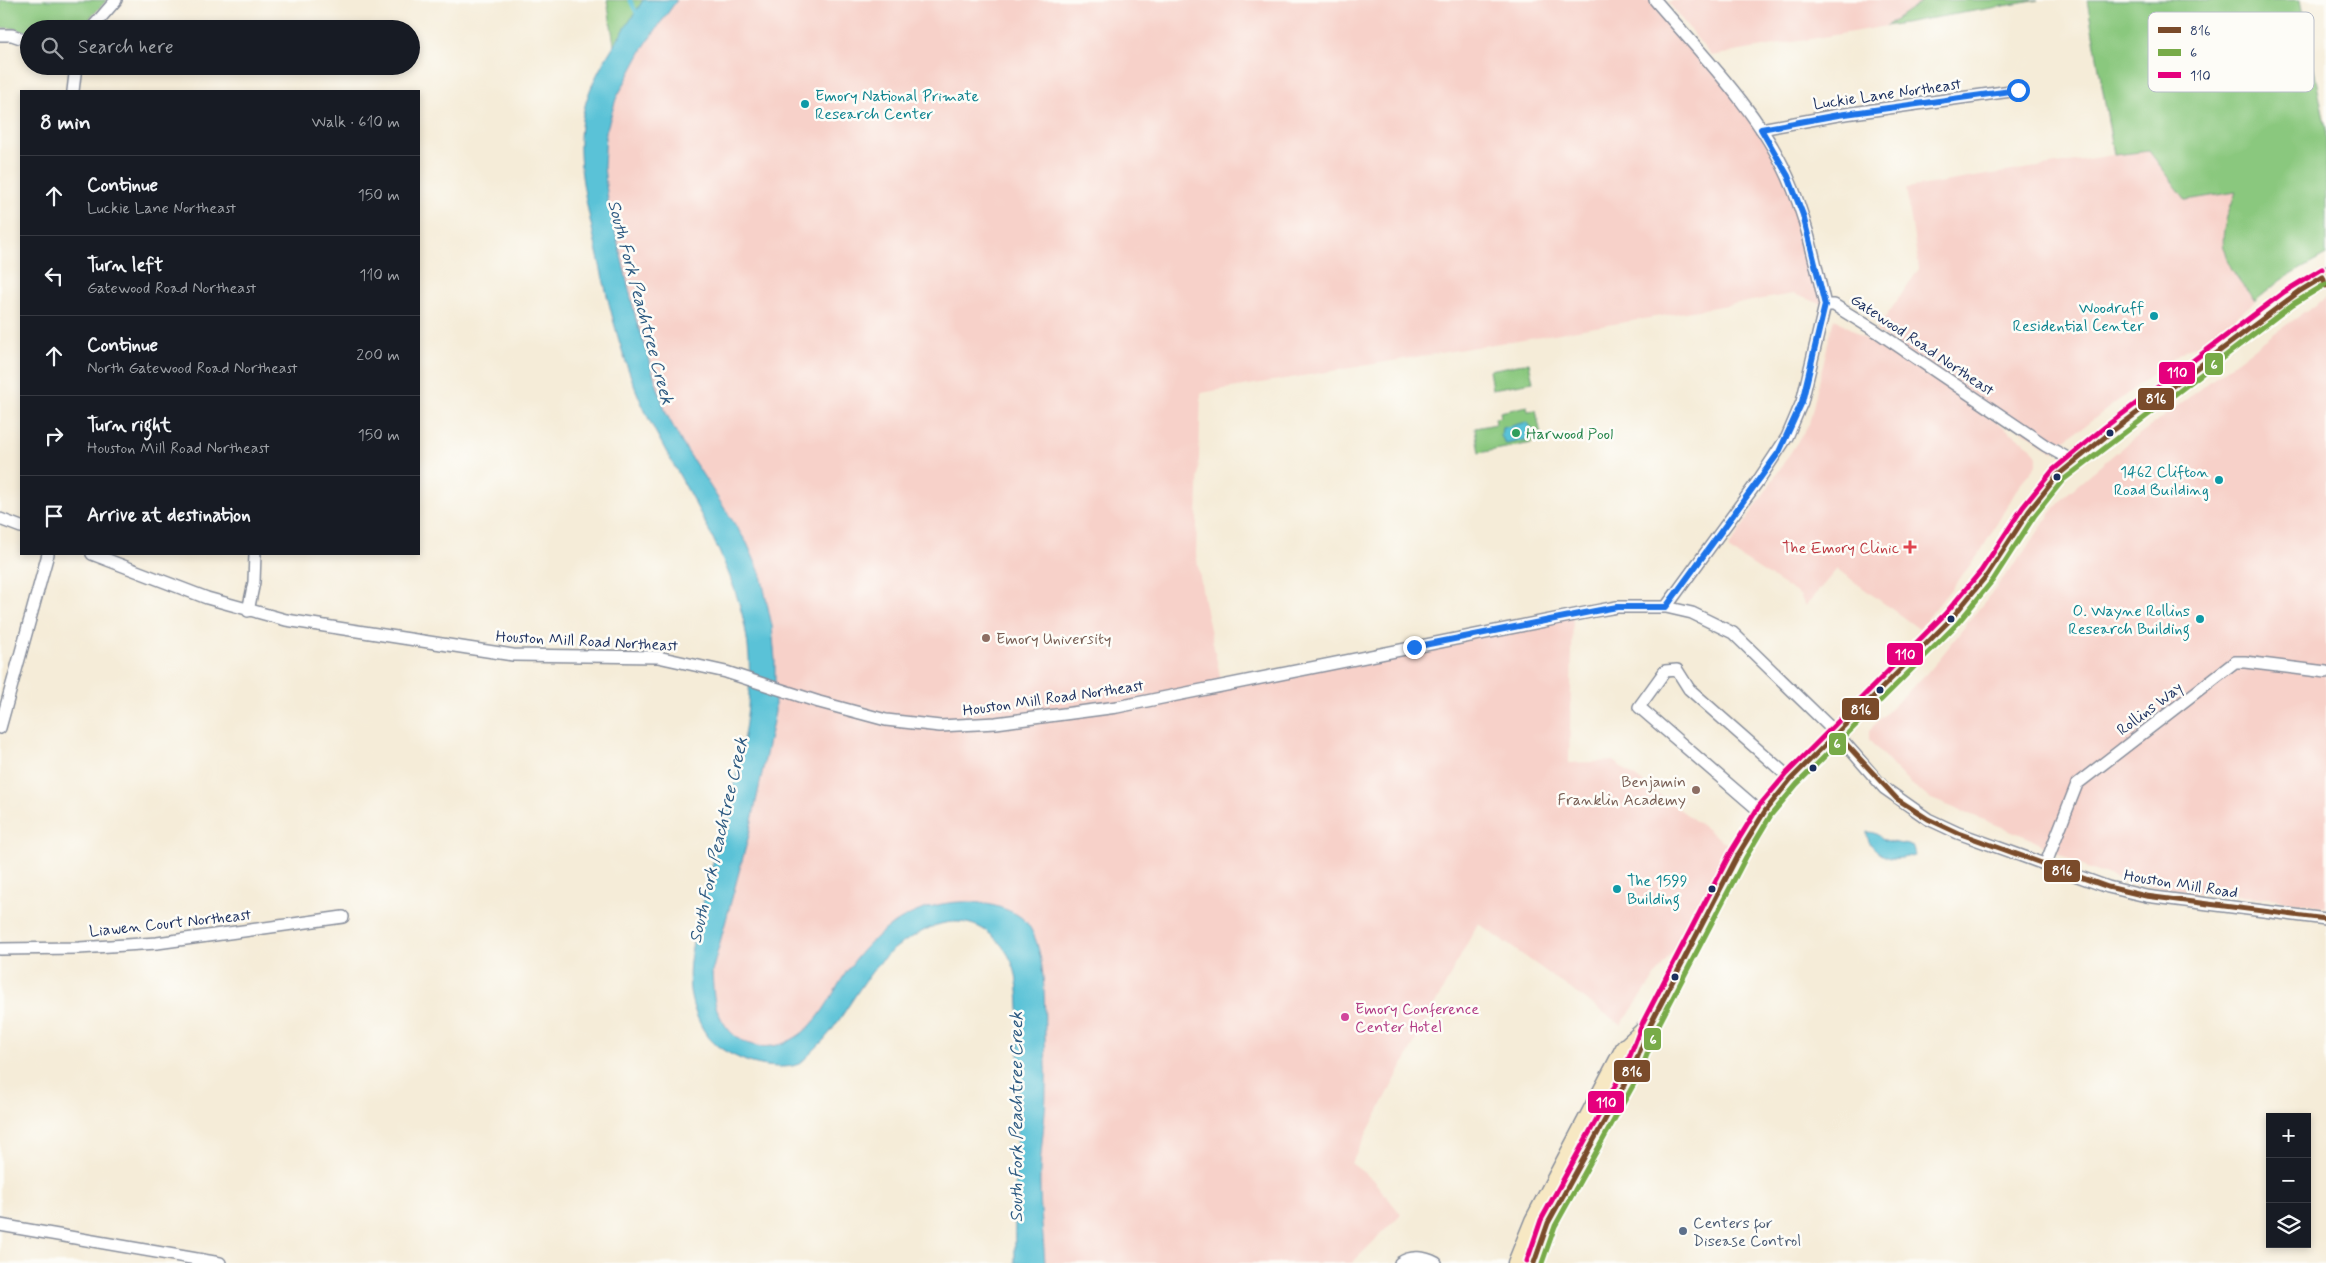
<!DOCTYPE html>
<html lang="en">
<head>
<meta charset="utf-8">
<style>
	body { margin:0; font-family:Mynerve,sans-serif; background:#20242c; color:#f1f3f6 }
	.controls { position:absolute; right:15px; bottom:15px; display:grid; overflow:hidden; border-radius:0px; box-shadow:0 2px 8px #0003 }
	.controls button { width:45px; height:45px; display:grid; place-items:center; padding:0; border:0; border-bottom:1px solid #363941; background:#171b24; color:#f1f3f6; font:25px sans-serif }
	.stop { position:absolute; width:15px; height:15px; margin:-11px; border:4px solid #1a73e8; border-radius:50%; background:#fff }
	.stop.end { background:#1a73e8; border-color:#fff; box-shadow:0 1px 5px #0008 }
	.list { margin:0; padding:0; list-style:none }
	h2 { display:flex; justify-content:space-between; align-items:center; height:65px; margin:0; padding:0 20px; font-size:21px }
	h2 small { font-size:16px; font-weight:400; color:#9ea1a6 }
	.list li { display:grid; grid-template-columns:32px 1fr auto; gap:15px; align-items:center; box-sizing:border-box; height:80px; padding:0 20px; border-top:1px solid #363941 }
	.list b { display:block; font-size:19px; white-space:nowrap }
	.list p { margin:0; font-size:16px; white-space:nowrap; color:#9ea1a6 }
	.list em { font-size:16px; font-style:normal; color:#9ea1a6 }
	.icon { flex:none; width:28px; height:28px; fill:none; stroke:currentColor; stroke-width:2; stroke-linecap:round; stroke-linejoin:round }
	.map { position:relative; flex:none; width:2326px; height:1263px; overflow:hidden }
	.search { position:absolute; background:#171b24; box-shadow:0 2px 8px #0003; left:20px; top:20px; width:400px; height:55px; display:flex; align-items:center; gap:12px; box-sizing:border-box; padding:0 18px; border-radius:28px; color:#9ea1a6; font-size:19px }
	.panel { position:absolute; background:#171b24; box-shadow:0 2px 8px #0003; left:20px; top:90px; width:400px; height:465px; border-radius:0px }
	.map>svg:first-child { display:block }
	.built { fill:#f7d1c9 }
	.green { fill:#8ac87e; stroke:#527c6e }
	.water { fill:#5ac2d7; stroke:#3a789a }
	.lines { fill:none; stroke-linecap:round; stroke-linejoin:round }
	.stream { stroke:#5ac2d7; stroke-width:4 }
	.minor-casing { stroke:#888e9b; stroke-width:14 }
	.secondary-casing { stroke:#888e9b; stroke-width:19 }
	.minor { stroke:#fff; stroke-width:11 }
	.secondary { stroke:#f7e8c3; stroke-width:16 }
	.bus-1-casing { stroke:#fdfcf7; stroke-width:9 }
	.bus-2-casing { stroke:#fdfcf7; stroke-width:9 }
	.bus-3-casing { stroke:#fdfcf7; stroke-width:9 }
	.bus-1 { stroke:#7a4b2a; stroke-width:5 }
	.bus-2 { stroke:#78ab48; stroke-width:5 }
	.bus-3 { stroke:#e5007d; stroke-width:5 }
	.route { stroke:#1a73e8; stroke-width:6 }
	.culture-dot { fill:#0f9aa8; stroke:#fdfcf7; stroke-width:2 }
	.leisure-dot { fill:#2e9e5b; stroke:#fdfcf7; stroke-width:2 }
	.bus-dot { fill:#1b2f5e; stroke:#fdfcf7; stroke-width:2 }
	.health-dot { fill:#e0444e; stroke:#fdfcf7; stroke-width:2 }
	.education-dot { fill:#8d6e63; stroke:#fdfcf7; stroke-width:2 }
	.hotel-dot { fill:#d1479c; stroke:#fdfcf7; stroke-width:2 }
	.service-dot { fill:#5c6f8a; stroke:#fdfcf7; stroke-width:2 }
	.labels { text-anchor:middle; stroke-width:5; stroke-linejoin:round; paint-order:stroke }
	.street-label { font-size:16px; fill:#1b2f5e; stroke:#fdfcf7 }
	.culture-label { font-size:16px; fill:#0d838f; stroke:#fdfcf7; text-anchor:end }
	.leisure-label { font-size:16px; fill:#27864d; stroke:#fdfcf7; text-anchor:start }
	.health-label { font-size:16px; fill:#be3a42; stroke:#fdfcf7; text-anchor:end }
	.education-label { font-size:16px; fill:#785e54; stroke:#fdfcf7; text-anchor:start }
	.hotel-label { font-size:16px; fill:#b23c85; stroke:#fdfcf7; text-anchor:start }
	.service-label { font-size:16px; fill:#4e5e75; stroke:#fdfcf7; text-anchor:start }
	.water-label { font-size:18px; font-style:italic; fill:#2e5b82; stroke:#fdfcf7 }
	.key { fill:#fdfcf7; stroke:#b9bec9; stroke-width:1 }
	.key-label { font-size:14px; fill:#1b2f5e }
	.line-badge { stroke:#fdfcf7; stroke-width:2 }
	.badge-label { font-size:14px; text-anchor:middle; font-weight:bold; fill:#fff }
</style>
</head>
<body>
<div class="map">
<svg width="2326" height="1263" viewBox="0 0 2326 1263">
	<rect width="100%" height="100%" fill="#fdfcf7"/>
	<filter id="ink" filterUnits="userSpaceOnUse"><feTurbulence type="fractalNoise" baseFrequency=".02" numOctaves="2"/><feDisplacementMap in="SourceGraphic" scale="10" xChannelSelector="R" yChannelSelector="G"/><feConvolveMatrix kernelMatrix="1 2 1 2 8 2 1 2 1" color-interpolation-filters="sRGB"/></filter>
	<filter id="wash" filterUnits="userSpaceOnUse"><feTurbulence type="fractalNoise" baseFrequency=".0096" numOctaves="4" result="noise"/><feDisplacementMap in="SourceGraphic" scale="20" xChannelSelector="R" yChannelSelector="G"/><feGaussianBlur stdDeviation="1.12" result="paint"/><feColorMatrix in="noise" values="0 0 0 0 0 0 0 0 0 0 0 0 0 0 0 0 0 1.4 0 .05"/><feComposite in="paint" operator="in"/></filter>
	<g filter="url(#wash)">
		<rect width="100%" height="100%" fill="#f5ecd8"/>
		<!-- built -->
		<path class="built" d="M 660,0 L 1655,0 L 1734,92 L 1788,176 L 1825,305 L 1793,294 L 1201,393 L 1196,554 L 1205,606 L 1222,685 L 1573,615 L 1569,763 L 1613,761 L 1741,854 L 1621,1025 L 1478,923 L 1351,1163 L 1372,1179 L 1401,1214 L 1352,1263 L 1030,1263 L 1026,957 L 976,914 L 910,925 L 809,1043 L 744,1053 L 706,998 L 748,774 L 755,605 L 645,384 L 595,144 Z
			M 1679,0 L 2039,0 L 1711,56 L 1668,2 Z
			M 2087,0 L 2300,0 L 2326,129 L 2326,255 L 2281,280 L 2207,341 L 2185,350 L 2082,428 L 2065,439 L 2053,451 L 1876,331 L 1919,269 L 1906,188 L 2113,155 Z
			M 2326,298 L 2326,907 L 2270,898 L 2195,893 L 2127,882 L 2086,868 L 2027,837 L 1929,798 L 1905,779 L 1869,740 L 1869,730 L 1932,668 L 2027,548 L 2050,514 L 2067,494 L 2125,445 L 2276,332 Z
			M 1834,318 L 1875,345 L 1922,368 L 2031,447 L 2037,456 L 2037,464 L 2019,486 L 1979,554 L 1919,629 L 1837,569 L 1805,606 L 1800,595 L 1728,549 L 1809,424 Z"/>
		<!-- green -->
		<path class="green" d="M 0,0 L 107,0 L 90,18 L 84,29 L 29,29 L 29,33 L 13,28 L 0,28 Z
			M 607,0 L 660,0 L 618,69 Z
			M 1924,0 L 2039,0 L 1886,26 Z
			M 2087,0 L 2300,0 L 2326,129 L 2326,255 L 2281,280 L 2255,301 C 2237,277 2217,257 2225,225 C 2227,214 2232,203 2236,192 L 2186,200 L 2149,151 L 2114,155 Z
			M 1529,363 L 1533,382 L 1492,389 L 1489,370 Z
			M 1527,406 L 1528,411 L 1536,410 L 1541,435 L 1536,436 L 1532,443 L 1479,453 L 1475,428 L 1496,424 L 1495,418 L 1501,417 L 1500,412 Z"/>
		<!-- water -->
		<path class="water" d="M 643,0 L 677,0 L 645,45 L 616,99 L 606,132 L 604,167 L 608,201 L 637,323 L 666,413 L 682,443 L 747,543 L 761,575 L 772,626 L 775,660 L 775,712 L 749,835 L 712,972 C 713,986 713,1002 719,1014 C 735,1050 772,1056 802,1033 C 825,1016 835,986 852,964 C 888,913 956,884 1016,914 C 1048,930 1044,1003 1045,1034 C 1045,1052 1047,1070 1046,1088 C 1046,1115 1041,1143 1040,1170 C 1039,1201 1043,1232 1045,1263 L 1015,1263 C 1014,1200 1017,1137 1018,1074 C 1019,1046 1021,1002 1016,975 C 1012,955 997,936 979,927 C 961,919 944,921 927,929 C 912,937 895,946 883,959 C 856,987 841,1026 812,1052 C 811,1053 800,1064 799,1064 C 785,1070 760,1066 746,1061 C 720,1050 707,1043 696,1014 C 679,972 698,924 708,882 C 728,802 762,709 745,627 C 732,561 687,491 655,431 C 625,375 611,314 597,252 C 587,203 571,151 586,102 C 597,65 624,32 643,0 Z
			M 1527,422 L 1533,430 L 1531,439 L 1506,444 L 1501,436 L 1502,428 Z
			M 1867,832 C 1876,832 1878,836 1885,840 C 1894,844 1905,843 1913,847 L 1915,855 C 1897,860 1886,861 1873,847 C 1869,843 1867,838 1867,832 Z"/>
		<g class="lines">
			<!-- stream -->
			<path class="stream" d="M 630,0 L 638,16"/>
		</g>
	</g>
	<g filter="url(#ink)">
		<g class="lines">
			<!-- minor casing -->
			<g class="minor-casing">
				<path id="minor" d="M 1655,0 C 1702,55 1758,110 1788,177 C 1806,217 1815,262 1825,305 L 1834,305 L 1876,331 L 2046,446 L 2073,461
					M 91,29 L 116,0
					M 0,35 L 12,35 L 29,41
					M 73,91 L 76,66
					M 1761,129 L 1838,115 L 2018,90
					M 0,519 L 21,527
					M 92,554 L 207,598 L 286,620 L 513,655 L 658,657 L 726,672 L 819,702 L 886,720 L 940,726 L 996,723 L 1117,707 L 1595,611 L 1617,607 L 1666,607 L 1692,613 L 1733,633 L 1837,734 L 1884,788 L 1928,819 L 1958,833 L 2108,887 L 2146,896 L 2326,919
					M 1666,607 L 1758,481 L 1787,437 L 1802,402 L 1825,305
					M 248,611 L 254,582 L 255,554
					M 0,728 L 48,554
					M 1763,814 L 1639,707 L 1665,671 L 1677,670 L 1689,689 L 1791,779
					M 2046,863 L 2077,784 L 2235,662 L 2245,662 L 2326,672
					M 0,949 L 79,948 L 157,943 L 343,917
					M 0,1225 L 220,1263
					M 1400,1263 C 1411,1255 1425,1257 1436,1263"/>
			</g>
			<!-- secondary casing -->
			<g class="secondary-casing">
				<path id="secondary" d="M 1516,1263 L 1533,1221 L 1624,1048 L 1646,1028
					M 1534,1263 L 1548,1223 L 1571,1179 L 1633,1069 L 1650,1025 L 1739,853 L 1765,811 L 1791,779 L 1951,619 L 1987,575 L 2029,511 L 2058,475 L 2110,433 L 2289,298 L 2326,275"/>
			</g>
			<!-- minor -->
			<use href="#minor" class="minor"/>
			<!-- secondary -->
			<use href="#secondary" class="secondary"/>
			<!-- bus-1 casing -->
			<g class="bus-1-casing">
				<path id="bus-1" d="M 1837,734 L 1897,799 L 1928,819 L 1958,833 L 2108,887 L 2146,896 L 2326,919
					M 1534,1263 L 1548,1223 L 1633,1069 L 1650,1025 L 1739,853 L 1765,811 L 1791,779 L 1951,619 L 1987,575 L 2029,511 L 2058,475 L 2110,433 L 2300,291 L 2323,277 L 2326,286"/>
			</g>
			<!-- bus-2 casing -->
			<g class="bus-2-casing">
				<path id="bus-2" d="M 1542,1263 L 1555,1226 L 1640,1073 L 1657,1028 L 1746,857 L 1771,815 L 1797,784 L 1957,624 L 1993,580 L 2035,515 L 2063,480 L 2293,304 L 2326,284"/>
			</g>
			<!-- bus-3 casing -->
			<g class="bus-3-casing">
				<path id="bus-3" d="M 1527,1261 L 1541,1220 L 1626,1066 L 1643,1022 L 1732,850 L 1759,806 L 1786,774 L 1945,614 L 1981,571 L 2023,507 L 2053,470 L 2105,427 L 2284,292 L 2322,269"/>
			</g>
			<!-- bus-1 -->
			<use href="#bus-1" class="bus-1"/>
			<!-- bus-2 -->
			<use href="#bus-2" class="bus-2"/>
			<!-- bus-3 -->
			<use href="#bus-3" class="bus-3"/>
		</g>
	</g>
	<g class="lines" filter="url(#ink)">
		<!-- route -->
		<path class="route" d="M 1414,647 L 1595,611 L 1617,607 L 1666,607 L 1779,452 L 1802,402 L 1825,305 L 1803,215 L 1788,176 L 1761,129 L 1838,115 L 2018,90"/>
	</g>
	<!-- markers -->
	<g class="culture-dot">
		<circle cx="805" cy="104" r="5"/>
		<circle cx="2154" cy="316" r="5"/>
		<circle cx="2219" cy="480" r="5"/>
		<circle cx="2200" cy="619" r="5"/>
		<circle cx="1617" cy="889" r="5"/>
	</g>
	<circle class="leisure-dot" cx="1516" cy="433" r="5"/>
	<g class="bus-dot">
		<circle cx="2110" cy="433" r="4.5"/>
		<circle cx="2057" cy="477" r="4.5"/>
		<circle cx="1951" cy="619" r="4.5"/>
		<circle cx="1880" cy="690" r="4.5"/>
		<circle cx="1813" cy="768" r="4.5"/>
		<circle cx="1712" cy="889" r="4.5"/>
		<circle cx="1675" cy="977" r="4.5"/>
	</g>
	<path class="health-dot" d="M1907.5 539.5h5v5h5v5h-5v5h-5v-5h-5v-5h5z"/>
	<g class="education-dot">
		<circle cx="986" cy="638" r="5"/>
		<circle cx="1696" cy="790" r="5"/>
	</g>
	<circle class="hotel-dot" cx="1345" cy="1017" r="5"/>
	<circle class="service-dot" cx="1683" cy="1231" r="5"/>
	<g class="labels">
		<!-- street labels -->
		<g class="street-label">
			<text transform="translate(1887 93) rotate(-8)" y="6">Luckie Lane Northeast</text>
			<text transform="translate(1923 344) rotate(34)" y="6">Gatewood Road Northeast</text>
			<text transform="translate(587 640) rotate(3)" y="6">Houston Mill Road Northeast</text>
			<text transform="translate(1053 697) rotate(-8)" y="6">Houston Mill Road Northeast</text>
			<text transform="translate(2149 708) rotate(-37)" y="6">Rollins Way</text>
			<text transform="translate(2181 883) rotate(9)" y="6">Houston Mill Road</text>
			<text transform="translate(170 922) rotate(-6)" y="6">Liawen Court Northeast</text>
		</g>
		<!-- culture labels -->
		<g class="culture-label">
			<text x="815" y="101" text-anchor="start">Emory National Primate<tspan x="815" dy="18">Research Center</tspan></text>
			<text x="2144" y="313">Woodruff<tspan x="2144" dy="18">Residential Center</tspan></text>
			<text x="2209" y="477">1462 Clifton<tspan x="2209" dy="18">Road Building</tspan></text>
			<text x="2190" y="616">O. Wayne Rollins<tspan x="2190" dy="18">Research Building</tspan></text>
			<text x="1627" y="886" text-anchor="start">The 1599<tspan x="1627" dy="18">Building</tspan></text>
		</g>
		<!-- leisure labels -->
		<g class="leisure-label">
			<text x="1526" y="439">Harwood Pool</text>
		</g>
		<!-- health labels -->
		<g class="health-label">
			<text x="1899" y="553">The Emory Clinic</text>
		</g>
		<!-- education labels -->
		<g class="education-label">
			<text x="996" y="644">Emory University</text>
			<text x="1686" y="787" text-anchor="end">Benjamin<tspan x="1686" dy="18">Franklin Academy</tspan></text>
		</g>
		<!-- hotel labels -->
		<g class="hotel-label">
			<text x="1355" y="1014">Emory Conference<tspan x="1355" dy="18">Center Hotel</tspan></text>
		</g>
		<!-- service labels -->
		<g class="service-label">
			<text x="1693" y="1228">Centers for<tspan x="1693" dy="18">Disease Control</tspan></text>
		</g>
		<!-- water labels -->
		<g class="water-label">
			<text transform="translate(641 302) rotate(75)" y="6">South Fork Peachtree Creek</text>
			<text transform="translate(718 840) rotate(-77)" y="6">South Fork Peachtree Creek</text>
			<text transform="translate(1016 1117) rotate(-90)" y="6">South Fork Peachtree Creek</text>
		</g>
	</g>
	<!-- legend -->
	<rect x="2148" y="12" width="166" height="80" rx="8" class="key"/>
	<rect x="2158" y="27" width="23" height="6" fill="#7a4b2a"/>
	<rect x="2158" y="49" width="23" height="7" fill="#78ab48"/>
	<rect x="2158" y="72" width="23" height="6" fill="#e5007d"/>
	<g class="key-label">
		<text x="2190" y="35">816</text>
		<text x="2190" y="57">6</text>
		<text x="2190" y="80">110</text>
	</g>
	<g class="line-badge">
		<rect x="2204" y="352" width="20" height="24" rx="5" fill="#78ab48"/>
		<rect x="2158" y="361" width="38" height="24" rx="5" fill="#e5007d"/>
		<rect x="2137" y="387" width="38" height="24" rx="5" fill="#7a4b2a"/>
		<rect x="1886" y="642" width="38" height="24" rx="5" fill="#e5007d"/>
		<rect x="1841" y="697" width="39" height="24" rx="5" fill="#7a4b2a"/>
		<rect x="1828" y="732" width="19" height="24" rx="5" fill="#78ab48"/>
		<rect x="2043" y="859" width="38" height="24" rx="5" fill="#7a4b2a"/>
		<rect x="1643" y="1027" width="19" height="24" rx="5" fill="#78ab48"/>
		<rect x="1613" y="1059" width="38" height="24" rx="5" fill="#7a4b2a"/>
		<rect x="1587" y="1090" width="38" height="24" rx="5" fill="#e5007d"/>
	</g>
	<g class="badge-label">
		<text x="2214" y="369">6</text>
		<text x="2177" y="377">110</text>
		<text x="2156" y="403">816</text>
		<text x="1905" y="659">110</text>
		<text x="1861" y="714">816</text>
		<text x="1837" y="748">6</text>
		<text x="2062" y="875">816</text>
		<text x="1653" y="1044">6</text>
		<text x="1632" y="1076">816</text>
		<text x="1606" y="1107">110</text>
	</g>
</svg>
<div class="controls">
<button>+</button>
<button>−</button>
<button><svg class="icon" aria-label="layers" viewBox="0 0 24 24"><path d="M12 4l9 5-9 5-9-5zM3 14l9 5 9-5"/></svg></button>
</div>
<div class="stop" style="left:2018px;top:90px"></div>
<div class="stop end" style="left:1414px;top:647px"></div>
<div class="search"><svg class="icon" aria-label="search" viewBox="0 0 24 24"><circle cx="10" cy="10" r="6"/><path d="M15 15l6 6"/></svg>Search here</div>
<section class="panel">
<h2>8 min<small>Walk · 610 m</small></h2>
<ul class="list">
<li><svg class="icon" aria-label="ahead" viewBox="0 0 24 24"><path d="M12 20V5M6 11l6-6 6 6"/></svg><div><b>Continue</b><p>Luckie Lane Northeast</p></div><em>150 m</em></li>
<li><svg class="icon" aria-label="left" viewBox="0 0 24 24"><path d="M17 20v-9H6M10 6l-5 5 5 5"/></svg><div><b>Turn left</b><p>Gatewood Road Northeast</p></div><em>110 m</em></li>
<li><svg class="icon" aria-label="ahead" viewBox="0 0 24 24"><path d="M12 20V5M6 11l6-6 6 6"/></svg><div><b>Continue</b><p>North Gatewood Road Northeast</p></div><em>200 m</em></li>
<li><svg class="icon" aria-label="right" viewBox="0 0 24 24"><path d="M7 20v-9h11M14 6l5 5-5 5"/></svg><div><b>Turn right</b><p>Houston Mill Road Northeast</p></div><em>150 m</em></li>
<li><svg class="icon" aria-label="arrive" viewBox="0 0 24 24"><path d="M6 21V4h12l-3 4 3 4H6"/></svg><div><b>Arrive at destination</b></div></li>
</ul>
</section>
</div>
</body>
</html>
